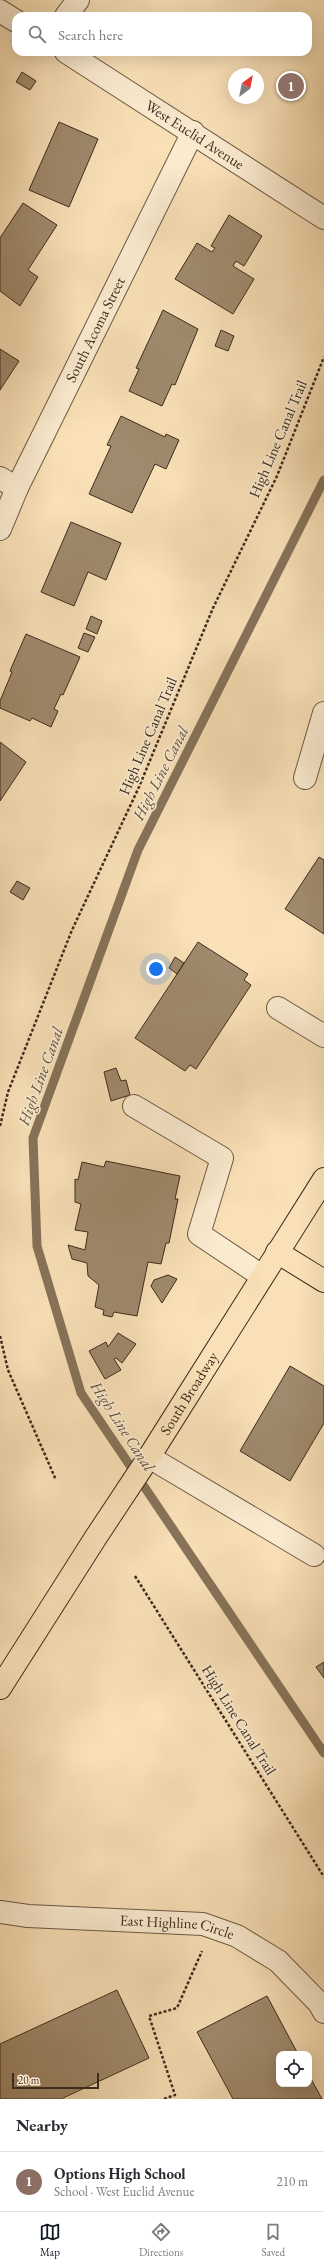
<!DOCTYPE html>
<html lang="en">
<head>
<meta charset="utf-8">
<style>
	body { margin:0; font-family:"EB Garamond",serif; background:#f2f2f3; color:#2b2b33 }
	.controls { position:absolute; right:12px; bottom:12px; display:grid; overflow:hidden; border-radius:8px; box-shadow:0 4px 16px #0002 }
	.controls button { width:36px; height:36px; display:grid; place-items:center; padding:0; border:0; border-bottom:1px solid #e1e1e2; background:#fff; color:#2b2b33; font:20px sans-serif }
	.compass { position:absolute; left:228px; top:68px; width:36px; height:36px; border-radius:50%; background:#fff; box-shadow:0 4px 16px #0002; rotate:32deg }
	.scale { position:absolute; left:12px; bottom:10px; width:87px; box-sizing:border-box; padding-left:4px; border:2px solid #3d2c1d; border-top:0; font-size:11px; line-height:14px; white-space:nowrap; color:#3d2c1d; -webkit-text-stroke:3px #fbebd0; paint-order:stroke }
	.you { position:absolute; left:156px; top:969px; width:14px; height:14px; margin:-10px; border:3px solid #fff; border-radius:50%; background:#1a73e8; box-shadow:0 0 0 6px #1a73e833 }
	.badge { display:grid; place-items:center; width:26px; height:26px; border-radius:50%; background:#111827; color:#fff; font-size:13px; font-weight:700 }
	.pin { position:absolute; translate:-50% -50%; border:2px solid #fff; box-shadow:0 1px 4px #0006 }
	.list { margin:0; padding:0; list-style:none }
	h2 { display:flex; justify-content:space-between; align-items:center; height:52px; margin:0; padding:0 16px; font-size:17px }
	h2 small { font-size:13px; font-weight:400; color:#7c7c81 }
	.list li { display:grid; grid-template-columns:26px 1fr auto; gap:12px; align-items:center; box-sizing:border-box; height:60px; padding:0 16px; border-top:1px solid #e1e1e2 }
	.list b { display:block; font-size:15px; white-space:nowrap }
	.list p { margin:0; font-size:13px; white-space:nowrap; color:#7c7c81 }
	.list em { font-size:13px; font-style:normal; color:#7c7c81 }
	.icon { flex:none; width:22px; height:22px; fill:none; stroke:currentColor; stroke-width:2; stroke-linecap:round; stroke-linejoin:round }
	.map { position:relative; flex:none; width:324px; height:2099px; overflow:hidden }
	.search { position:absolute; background:#fff; box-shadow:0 4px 16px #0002; left:12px; right:12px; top:12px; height:44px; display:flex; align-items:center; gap:10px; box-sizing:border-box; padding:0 14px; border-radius:12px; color:#7c7c81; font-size:15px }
	.sheet { height:112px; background:#fff }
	nav { display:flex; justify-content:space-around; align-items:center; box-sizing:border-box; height:56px; border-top:1px solid #e1e1e2; background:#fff; font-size:11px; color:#7c7c81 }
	nav a { display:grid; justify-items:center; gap:2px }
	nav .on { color:#111827 }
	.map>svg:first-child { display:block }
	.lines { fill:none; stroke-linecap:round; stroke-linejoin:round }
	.stream { stroke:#87735a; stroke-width:9 }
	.building { fill:#9f8a6d; stroke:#3d2c1d }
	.minor-casing { stroke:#6c5944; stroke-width:24 }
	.major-casing { stroke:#3d2c1d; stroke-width:24 }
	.path { stroke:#3d2c1d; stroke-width:2.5; stroke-dasharray:3 2; stroke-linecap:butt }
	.minor { stroke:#fbebd0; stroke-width:22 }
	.major { stroke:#f9e0b7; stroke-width:22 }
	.labels { text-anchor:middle; stroke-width:3.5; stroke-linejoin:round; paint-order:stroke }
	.street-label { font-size:15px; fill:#3d2c1d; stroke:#fbebd0 }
	.water-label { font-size:16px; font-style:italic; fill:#62503c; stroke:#fbebd0 }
</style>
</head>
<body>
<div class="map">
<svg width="324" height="2099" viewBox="0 0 324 2099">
	<rect width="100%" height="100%" fill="#f9e0b7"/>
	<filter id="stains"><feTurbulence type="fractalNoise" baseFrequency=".005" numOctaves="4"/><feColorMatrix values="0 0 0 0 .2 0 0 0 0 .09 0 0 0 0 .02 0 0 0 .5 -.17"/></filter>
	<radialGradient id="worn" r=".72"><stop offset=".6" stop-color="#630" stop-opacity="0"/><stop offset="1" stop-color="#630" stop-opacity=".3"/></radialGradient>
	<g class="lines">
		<!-- stream -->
		<path class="stream" d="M 324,480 L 138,850 L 33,1138 L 37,1246 L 81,1393 L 324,1753"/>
	</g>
	<!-- building -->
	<path class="building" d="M 22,72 L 36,81 L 30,90 L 16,82 Z
		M 59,122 L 98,139 L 69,207 L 29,190 Z
		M 23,203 L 57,225 L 28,270 L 38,277 L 20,306 L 0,291 L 0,238 Z
		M 229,215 L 262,236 L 244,266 L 236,261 L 233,266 L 254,279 L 233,314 L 175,279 L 197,243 L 212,252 L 215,248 L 211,246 Z
		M 163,310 L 198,329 L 175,385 L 172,384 L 162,406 L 129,391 L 139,369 L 136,368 Z
		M 221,330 L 234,336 L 228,351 L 215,346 Z
		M 0,349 L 19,361 L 0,390 Z
		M 121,416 L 165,437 L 166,434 L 179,440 L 166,469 L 155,464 L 132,513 L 89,494 L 111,446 L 107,445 Z
		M 71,522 L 121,543 L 106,580 L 88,572 L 74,606 L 41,592 Z
		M 91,616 L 102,621 L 97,634 L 86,629 Z
		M 84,633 L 95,637 L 88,652 L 78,648 Z
		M 26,634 L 80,657 L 63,695 L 61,694 L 54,709 L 58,711 L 51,727 L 32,718 L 30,721 L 0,708 L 0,701 L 12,672 L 10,671 Z
		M 0,742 L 26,762 L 0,801 Z
		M 319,857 L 324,860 L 324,934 L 285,909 Z
		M 17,881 L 30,888 L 23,900 L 10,892 Z
		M 198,942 L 248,974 L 244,980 L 251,985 L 196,1069 L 190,1065 L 185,1071 L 135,1038 Z
		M 175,957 L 184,963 L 177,974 L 169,968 Z
		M 116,1068 L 121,1081 L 126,1080 L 130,1095 L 111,1101 L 104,1072 Z
		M 106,1161 L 180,1176 L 175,1199 L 178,1199 L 169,1243 L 166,1243 L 161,1264 L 148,1262 L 137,1316 L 114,1312 L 112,1317 L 103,1315 L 104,1310 L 95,1307 L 99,1285 L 88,1276 L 87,1263 L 72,1259 L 68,1245 L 85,1250 L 88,1232 L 75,1230 L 81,1204 L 75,1202 L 75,1179 L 78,1180 L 82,1162 L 104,1167 Z
		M 168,1275 L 177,1279 L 162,1303 L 151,1286 L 154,1280 Z
		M 118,1333 L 136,1344 L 122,1363 L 116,1358 L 114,1359 L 121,1370 L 105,1379 L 89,1351 L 106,1342 L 108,1347 Z
		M 290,1366 L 324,1386 L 324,1423 L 290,1481 L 240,1451 Z
		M 324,1662 L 324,1678 L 316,1667 Z
		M 117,1990 L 149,2058 L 61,2099 L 0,2099 L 0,2044 Z
		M 267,1996 L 298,2054 L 279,2054 L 279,2084 L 309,2084 L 309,2075 L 322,2099 L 233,2099 L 197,2032 Z"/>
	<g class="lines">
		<!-- minor casing -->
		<g class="minor-casing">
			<g id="minor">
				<path d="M 0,11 L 16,21"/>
				<path d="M 66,16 L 78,0"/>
				<path id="s1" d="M 66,52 L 324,218"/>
				<path d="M 0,478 L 17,488"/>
				<path id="s2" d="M 0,529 L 17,488 L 193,132"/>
				<path d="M 305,778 L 324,713"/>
				<path d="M 278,1008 L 324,1036"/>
				<path d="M 134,1106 L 222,1158 L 199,1234 L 262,1276"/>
				<path d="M 149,1457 L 314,1555"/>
				<path id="s3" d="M 0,1912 L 28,1916 L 203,1924 L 237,1936 L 278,1961 L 319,2003 L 324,2012"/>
			</g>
		</g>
		<!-- major casing -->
		<g class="major-casing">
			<g id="major">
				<path d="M 277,1252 L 324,1281"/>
				<path id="s4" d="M 0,1688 L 96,1537 L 149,1457 L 324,1179"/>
			</g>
		</g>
		<!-- path -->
		<path class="path" d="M 0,1126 L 8,1092 L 72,930 L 139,787 L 213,608 L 277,476 L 324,357
			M 0,1336 L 8,1370 L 56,1480
			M 135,1576 L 324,1877
			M 164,2099 L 175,2095 L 149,2016 L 177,2008 L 202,1951"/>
		<!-- minor -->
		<use href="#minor" class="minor"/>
		<!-- major -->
		<use href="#major" class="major"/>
	</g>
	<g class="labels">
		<!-- street labels -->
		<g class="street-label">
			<text dy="5" stroke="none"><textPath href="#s1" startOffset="153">West Euclid Avenue</textPath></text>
			<text dy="5" stroke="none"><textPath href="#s2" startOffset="221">South Acoma Street</textPath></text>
			<text transform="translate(278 439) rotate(-67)" y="5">High Line Canal Trail</text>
			<text transform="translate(148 736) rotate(-67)" y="5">High Line Canal Trail</text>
			<text dy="5" stroke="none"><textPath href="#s4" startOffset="350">South Broadway</textPath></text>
			<text transform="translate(239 1720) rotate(58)" y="5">High Line Canal Trail</text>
			<text dy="5" stroke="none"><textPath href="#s3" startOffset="178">East Highline Circle</textPath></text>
		</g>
		<!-- water labels -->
		<g class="water-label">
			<text transform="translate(160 773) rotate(-63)" y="6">High Line Canal</text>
			<text transform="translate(40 1076) rotate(-70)" y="6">High Line Canal</text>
			<text transform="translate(123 1426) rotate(57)" y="6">High Line Canal</text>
		</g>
	</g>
	<rect width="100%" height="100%" filter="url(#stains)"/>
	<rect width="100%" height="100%" fill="url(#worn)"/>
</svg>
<div class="controls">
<button><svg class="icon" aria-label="locate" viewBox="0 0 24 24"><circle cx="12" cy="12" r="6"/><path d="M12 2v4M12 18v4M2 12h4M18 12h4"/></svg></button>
</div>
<svg class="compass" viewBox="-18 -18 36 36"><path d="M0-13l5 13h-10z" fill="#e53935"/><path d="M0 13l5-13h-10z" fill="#7c7c81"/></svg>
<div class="scale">20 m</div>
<div class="you"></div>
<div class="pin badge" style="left:291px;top:86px;background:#8d6e63">1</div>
<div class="search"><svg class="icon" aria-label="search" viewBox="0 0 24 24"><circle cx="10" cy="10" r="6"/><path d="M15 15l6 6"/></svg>Search here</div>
</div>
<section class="sheet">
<h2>Nearby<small></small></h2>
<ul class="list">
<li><span class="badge" style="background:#8d6e63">1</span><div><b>Options High School</b><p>School · West Euclid Avenue</p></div><em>210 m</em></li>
</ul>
</section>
<nav>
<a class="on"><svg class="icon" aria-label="map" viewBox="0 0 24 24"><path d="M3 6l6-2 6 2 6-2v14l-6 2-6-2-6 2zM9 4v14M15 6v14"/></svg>Map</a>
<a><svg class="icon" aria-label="directions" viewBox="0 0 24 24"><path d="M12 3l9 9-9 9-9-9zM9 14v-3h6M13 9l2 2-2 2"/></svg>Directions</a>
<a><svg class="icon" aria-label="saved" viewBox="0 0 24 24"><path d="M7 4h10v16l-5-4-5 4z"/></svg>Saved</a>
</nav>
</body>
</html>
